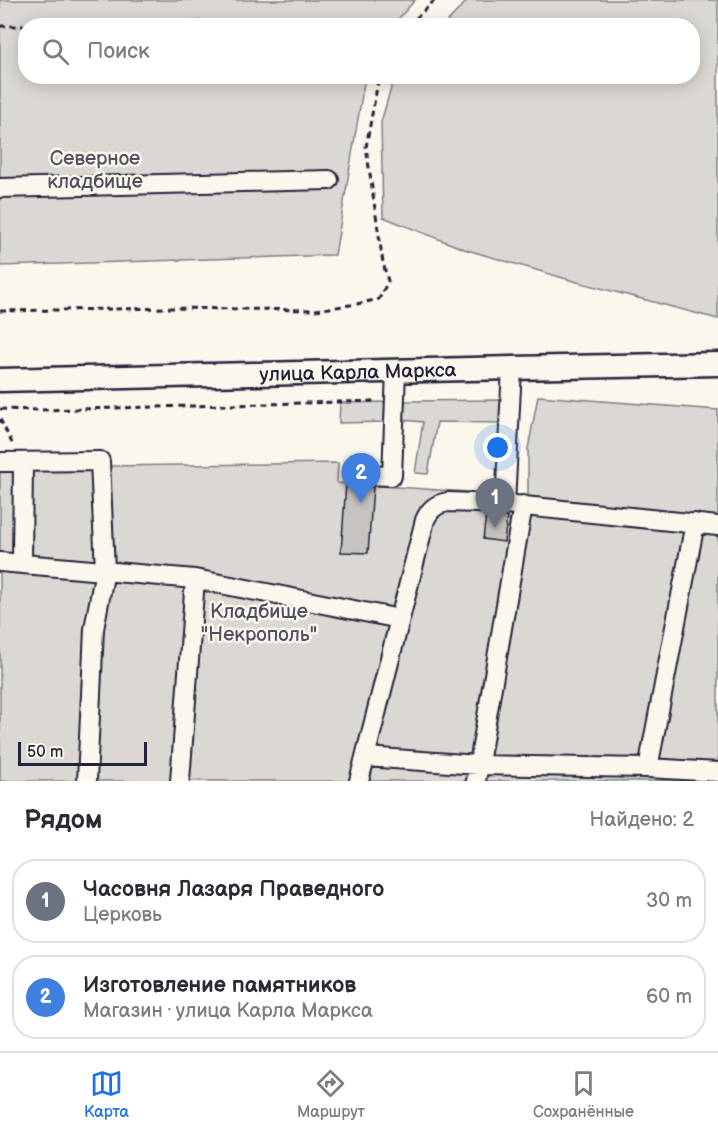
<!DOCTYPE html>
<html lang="ru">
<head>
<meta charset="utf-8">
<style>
	body { margin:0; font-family:"Balsamiq Sans",sans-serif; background:#f2f2f3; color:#2b2b33 }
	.scale { position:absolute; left:18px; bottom:15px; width:129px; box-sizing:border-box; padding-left:6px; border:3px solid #22223b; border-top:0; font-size:16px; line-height:21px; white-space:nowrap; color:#22223b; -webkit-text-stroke:4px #fbf7ec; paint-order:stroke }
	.you { position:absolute; left:498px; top:448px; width:21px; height:21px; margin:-15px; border:4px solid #fff; border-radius:50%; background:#1a73e8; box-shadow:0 0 0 9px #1a73e833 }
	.badge { display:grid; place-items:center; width:39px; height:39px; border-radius:50%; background:#1a73e8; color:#fff; font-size:20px; font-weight:700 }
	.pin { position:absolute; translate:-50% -50px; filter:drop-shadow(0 2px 3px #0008) }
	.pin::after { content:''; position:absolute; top:32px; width:21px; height:18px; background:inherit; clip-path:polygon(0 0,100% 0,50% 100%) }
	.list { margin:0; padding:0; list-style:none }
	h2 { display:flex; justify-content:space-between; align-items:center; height:78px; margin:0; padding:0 24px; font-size:26px }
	h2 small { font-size:20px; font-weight:400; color:#7c7c81 }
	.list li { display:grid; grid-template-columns:39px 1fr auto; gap:18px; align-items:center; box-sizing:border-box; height:84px; margin:0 12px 12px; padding:0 12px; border:2px solid #e1e1e2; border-radius:24px }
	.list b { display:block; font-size:22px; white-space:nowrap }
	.list p { margin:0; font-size:20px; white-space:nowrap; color:#7c7c81 }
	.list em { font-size:20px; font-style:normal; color:#7c7c81 }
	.icon { flex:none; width:33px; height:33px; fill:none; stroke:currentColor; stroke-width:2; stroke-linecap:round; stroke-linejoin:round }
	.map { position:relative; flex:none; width:718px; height:781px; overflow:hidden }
	.search { position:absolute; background:#fff; box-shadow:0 3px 15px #0003; left:18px; right:18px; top:18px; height:66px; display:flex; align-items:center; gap:15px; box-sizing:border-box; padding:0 21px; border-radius:24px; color:#7c7c81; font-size:22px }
	.sheet { height:270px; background:#fff }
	nav { display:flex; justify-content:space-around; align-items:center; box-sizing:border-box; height:84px; border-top:2px solid #e1e1e2; background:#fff; font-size:16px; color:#7c7c81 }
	nav a { display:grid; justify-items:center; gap:3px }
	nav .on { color:#1a73e8 }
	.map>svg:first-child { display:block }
	.green { fill:#dbd8d3; stroke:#7e7d87; stroke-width:1.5 }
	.building { fill:#c6c2c0; stroke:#22223b; stroke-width:1.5 }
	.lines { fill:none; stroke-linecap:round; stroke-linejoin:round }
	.minor-casing { stroke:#22223b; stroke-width:22 }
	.major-casing { stroke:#22223b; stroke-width:27 }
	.path { stroke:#22223b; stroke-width:3; stroke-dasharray:6 4.5; stroke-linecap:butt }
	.minor { stroke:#fbf7ec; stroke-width:18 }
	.major { stroke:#fbf7ec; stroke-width:22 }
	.labels { text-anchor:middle; stroke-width:5; stroke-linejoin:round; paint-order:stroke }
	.park-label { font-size:20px; fill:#505061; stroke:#fbf7ec }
	.street-label { font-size:20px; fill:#22223b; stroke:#fbf7ec }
</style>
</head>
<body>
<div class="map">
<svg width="718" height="781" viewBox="0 0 718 781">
	<rect width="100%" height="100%" fill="#fbf7ec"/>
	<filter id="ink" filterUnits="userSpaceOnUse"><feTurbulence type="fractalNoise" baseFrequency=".0167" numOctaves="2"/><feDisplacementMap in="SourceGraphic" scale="12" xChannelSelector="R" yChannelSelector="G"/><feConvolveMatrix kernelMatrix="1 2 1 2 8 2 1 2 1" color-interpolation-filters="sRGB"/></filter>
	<g filter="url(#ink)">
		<!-- green -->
		<path class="green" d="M 0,0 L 415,0 L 393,25 L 26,26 L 26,76 L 365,77 L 335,255 L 0,266 Z
			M 468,0 L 718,0 L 718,319 L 570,280 L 464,249 L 383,217 L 381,122 L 394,78 L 396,77 L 692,76 L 692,26 L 444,25 Z
			M 538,396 L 718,410 L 718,781 L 0,781 L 0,455 L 107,455 L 108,466 L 338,463 L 337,483 L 528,496 L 528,449 Z
			M 502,400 L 501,423 L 437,422 L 428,474 L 415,473 L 423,422 L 403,420 L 405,401 Z
			M 386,402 L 385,422 L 339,423 L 340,403 Z"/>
		<!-- building -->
		<path class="building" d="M 346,483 L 360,486 L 373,487 L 368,553 L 341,552 Z
			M 486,515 L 507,517 L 504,542 L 483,539 Z"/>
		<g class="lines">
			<!-- minor casing -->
			<g class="minor-casing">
				<path id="minor" d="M 0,188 L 329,180
					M 0,462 L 100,461 L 105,570 L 94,629 L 87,781
					M 360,475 L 392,476 L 396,371
					M 505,504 L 512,368
					M 0,562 L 195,579 L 400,619
					M 22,564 L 23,462
					M 366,757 L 478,765 L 648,768 L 718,772
					M 648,768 L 695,523
					M 180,781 L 195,579
					M 359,781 L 425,520 C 430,509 436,504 448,502 L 505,504 L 718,526
					M 476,781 L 523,505"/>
			</g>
			<!-- major casing -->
			<g class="major-casing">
				<g id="major">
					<path id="s1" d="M 0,380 L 512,368 L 718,364"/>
				</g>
			</g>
			<!-- path -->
			<path class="path" d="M 0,26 L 26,26
				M 38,26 L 201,22 L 334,23
				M 408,26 L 435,0
				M 0,311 L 169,308 L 316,310 L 357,304 L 379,299 L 388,281 L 383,263 L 366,147 L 379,76
				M 0,409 L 42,410 L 377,401
				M 0,419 L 13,445"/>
			<!-- minor -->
			<use href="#minor" class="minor"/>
			<!-- major -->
			<use href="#major" class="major"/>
		</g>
	</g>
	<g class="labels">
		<!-- park labels -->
		<g class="park-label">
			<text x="95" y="165">Северное<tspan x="95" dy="23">кладбище</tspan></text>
			<text x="259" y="618">Кладбище<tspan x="259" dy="23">"Некрополь"</tspan></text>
		</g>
		<!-- street labels -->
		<g class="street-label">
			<text dy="7" stroke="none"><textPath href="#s1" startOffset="358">улица Карла Маркса</textPath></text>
		</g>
	</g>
</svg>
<div class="scale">50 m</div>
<div class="you"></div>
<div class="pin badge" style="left:495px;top:528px;background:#6b7280">1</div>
<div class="pin badge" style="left:361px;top:503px;background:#3f7fe0">2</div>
<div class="search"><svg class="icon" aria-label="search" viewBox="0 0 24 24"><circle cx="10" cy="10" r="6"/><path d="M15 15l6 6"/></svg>Поиск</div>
</div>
<section class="sheet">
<h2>Рядом<small>Найдено: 2</small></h2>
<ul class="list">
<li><span class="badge" style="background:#6b7280">1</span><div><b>Часовня Лазаря Праведного</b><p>Церковь</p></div><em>30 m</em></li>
<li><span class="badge" style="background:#3f7fe0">2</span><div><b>Изготовление памятников</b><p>Магазин · улица Карла Маркса</p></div><em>60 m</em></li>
</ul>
</section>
<nav>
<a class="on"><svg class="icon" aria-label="map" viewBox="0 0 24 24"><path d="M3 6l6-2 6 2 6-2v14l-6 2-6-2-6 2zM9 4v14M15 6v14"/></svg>Карта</a>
<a><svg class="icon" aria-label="directions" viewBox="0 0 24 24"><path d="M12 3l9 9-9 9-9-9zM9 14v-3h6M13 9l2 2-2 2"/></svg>Маршрут</a>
<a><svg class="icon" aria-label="saved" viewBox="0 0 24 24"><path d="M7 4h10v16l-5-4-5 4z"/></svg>Сохранённые</a>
</nav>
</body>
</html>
